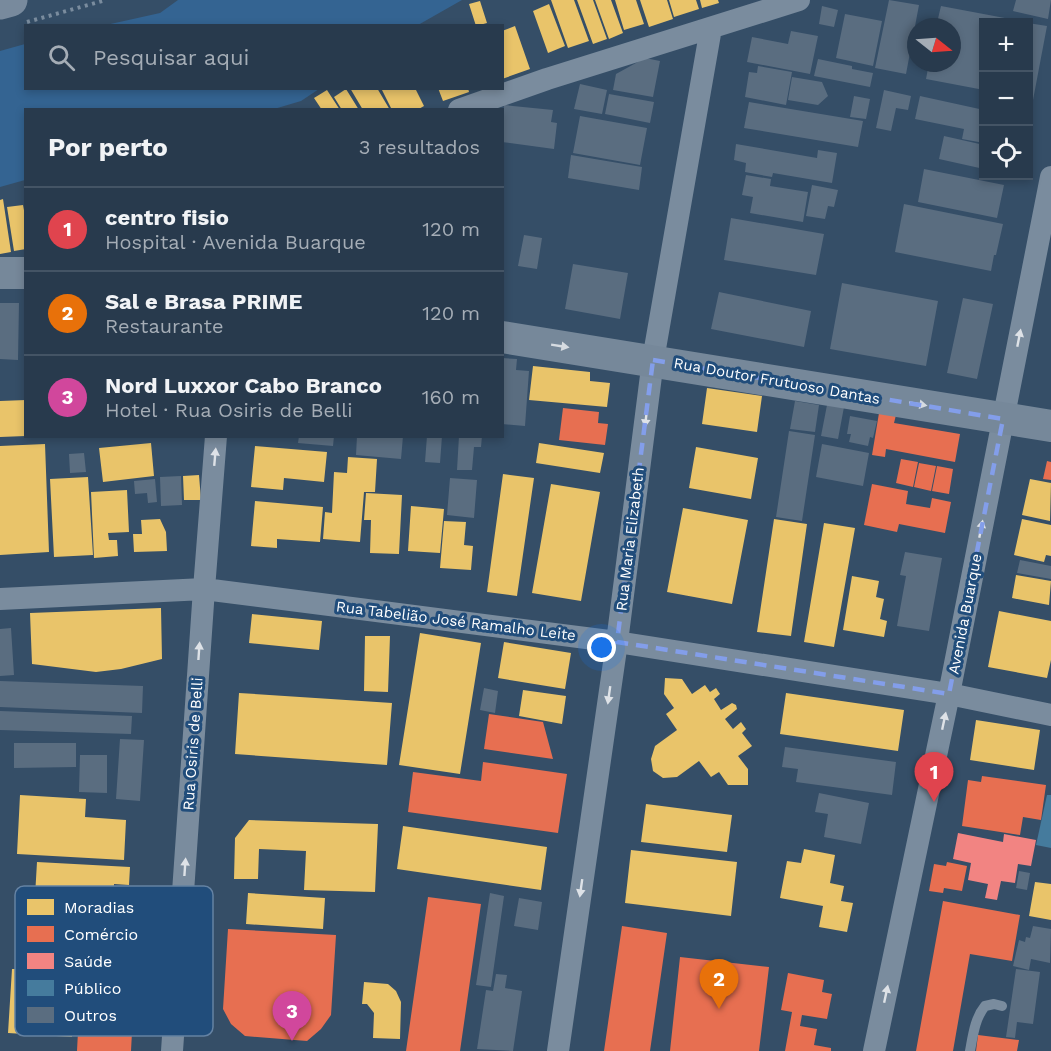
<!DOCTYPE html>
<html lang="pt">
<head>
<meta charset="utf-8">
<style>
	body { margin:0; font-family:"Work Sans",sans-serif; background:#304154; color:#f1f3f6 }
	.controls { position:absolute; right:18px; top:18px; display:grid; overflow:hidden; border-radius:0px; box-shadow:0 3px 9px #0003 }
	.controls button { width:54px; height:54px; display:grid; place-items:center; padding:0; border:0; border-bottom:2px solid #445465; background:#283a4d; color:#f1f3f6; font:30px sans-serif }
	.compass { position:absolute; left:907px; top:18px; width:54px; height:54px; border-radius:50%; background:#283a4d; box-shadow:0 3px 9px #0003; rotate:107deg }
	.you { position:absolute; left:602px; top:648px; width:21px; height:21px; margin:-15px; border:4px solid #fff; border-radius:50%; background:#1a73e8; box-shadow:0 0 0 9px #1a73e833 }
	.badge { display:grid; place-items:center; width:39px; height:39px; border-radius:50%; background:#b8c1ca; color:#fff; font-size:20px; font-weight:700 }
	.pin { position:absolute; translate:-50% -50px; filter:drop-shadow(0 2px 3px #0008) }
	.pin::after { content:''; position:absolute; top:32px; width:21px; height:18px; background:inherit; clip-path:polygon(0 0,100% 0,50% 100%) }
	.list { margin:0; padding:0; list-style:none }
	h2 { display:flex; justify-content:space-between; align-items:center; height:78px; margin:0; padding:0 24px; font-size:26px }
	h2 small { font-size:20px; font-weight:400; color:#a5adb6 }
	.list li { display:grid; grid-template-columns:39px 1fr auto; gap:18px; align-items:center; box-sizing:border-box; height:84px; padding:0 24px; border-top:2px solid #445465 }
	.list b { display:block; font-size:22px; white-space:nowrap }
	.list p { margin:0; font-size:20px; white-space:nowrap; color:#a5adb6 }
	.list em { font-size:20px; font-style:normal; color:#a5adb6 }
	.icon { flex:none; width:33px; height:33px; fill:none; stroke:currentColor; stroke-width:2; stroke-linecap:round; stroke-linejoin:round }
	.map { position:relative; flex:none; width:1051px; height:1051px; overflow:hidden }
	.search { position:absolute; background:#283a4d; box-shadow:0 3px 9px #0003; left:24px; top:24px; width:480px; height:66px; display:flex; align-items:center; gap:15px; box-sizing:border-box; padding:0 21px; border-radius:0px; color:#a5adb6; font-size:22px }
	.panel { position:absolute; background:#283a4d; box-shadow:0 3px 9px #0003; left:24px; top:108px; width:480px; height:330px; border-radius:0px }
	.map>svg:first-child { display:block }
	.green { fill:#346492 }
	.homes { fill:#e9c46a }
	.shops { fill:#e76f51 }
	.health { fill:#f28482 }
	.public { fill:#457b9d }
	.building { fill:#5a6d80 }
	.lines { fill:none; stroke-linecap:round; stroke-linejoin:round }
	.path { stroke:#7a8c9e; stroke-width:4; stroke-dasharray:3 4.5; stroke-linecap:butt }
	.service { stroke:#7a8c9e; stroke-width:10 }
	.minor { stroke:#7a8c9e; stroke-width:22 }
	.secondary { stroke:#76889a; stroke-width:32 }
	.primary { stroke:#788a9d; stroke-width:33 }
	.oneway { fill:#dee2e7 }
	.oneway2 { fill:#d6dbe1 }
	.marked { fill:none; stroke:#839eea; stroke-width:4.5; stroke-dasharray:12 8; stroke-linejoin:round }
	.labels { text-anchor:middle; stroke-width:6; stroke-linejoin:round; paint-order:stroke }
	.street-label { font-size:15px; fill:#fff; stroke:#214d7b }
	.key { fill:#214d7b; stroke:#6482a3; stroke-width:1.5 }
	.key-label { font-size:16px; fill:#fff }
</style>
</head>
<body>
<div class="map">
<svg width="1051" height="1051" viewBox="0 0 1051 1051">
	<rect width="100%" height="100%" fill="#354e67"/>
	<!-- green -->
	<path class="green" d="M 178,0 L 462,0 L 418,25 L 106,25 L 160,13 Z
		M 25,44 L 26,88 L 319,89 L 301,101 L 274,109 L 26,110 L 25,180 L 0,187 L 0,51 Z"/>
	<!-- homes -->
	<path class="homes" d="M 551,0 L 574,0 L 589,41 L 568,48 Z
		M 577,0 L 593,0 L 607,39 L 593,44 Z
		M 595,0 L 611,0 L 623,33 L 609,39 Z
		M 615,0 L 636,0 L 644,24 L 624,30 Z
		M 640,0 L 667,0 L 673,19 L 649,27 Z
		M 669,0 L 696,0 L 699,9 L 674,17 Z
		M 700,0 L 718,0 L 719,3 L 702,8 Z
		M 480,1 L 487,23 L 476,26 L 469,4 Z
		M 549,4 L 565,46 L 548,53 L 533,11 Z
		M 515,26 L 530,69 L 502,79 L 502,31 Z
		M 350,88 L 377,88 L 390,110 L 363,110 Z
		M 381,88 L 415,88 L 424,106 L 417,110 L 392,110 Z
		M 438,88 L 468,88 L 469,92 L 443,101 Z
		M 346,89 L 359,110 L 342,110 L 334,97 Z
		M 327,90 L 340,110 L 322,110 L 314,98 Z
		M 3,199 L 11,252 L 0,254 L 0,200 Z
		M 23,205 L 26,221 L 26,249 L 14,251 L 7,207 Z
		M 533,366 L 590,372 L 590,381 L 610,383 L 607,407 L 529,400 Z
		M 707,388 L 762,396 L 757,432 L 702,424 Z
		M 26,400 L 26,436 L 0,437 L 0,401 Z
		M 151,443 L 154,476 L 103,482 L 99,448 Z
		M 539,443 L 604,453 L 600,473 L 536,463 Z
		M 45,444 L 49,552 L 0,555 L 0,446 Z
		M 255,446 L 327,452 L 324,482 L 284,478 L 283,490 L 251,487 Z
		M 696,447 L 758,458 L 751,499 L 689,488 Z
		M 348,457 L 377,459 L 375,492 L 364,492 L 360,542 L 323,539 L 325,512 L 332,513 L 334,472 L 347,473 Z
		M 503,474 L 534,478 L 517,596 L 487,592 Z
		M 199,475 L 201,500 L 184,500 L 183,476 Z
		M 88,477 L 93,555 L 54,557 L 50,479 Z
		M 1030,479 L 1051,483 L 1050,521 L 1022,515 Z
		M 551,484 L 600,492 L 581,601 L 532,593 Z
		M 127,490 L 129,532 L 108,533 L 109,540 L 117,540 L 118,556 L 94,558 L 91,492 Z
		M 366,493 L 402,495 L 399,554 L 370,553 L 371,520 L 364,520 Z
		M 255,501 L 323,507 L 320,542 L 277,539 L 277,548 L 251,546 Z
		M 411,506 L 444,509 L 440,553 L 408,551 Z
		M 683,508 L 748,520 L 732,604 L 667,592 Z
		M 160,519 L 166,532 L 167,551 L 134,552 L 133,534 L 142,534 L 141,520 Z
		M 774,519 L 807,524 L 791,636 L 757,632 Z
		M 1022,519 L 1051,525 L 1051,556 L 1046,555 L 1044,562 L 1014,555 Z
		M 444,521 L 466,522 L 464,545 L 473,546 L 471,570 L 440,568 Z
		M 824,523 L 855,528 L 834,647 L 804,642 Z
		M 1016,575 L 1051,581 L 1049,605 L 1012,598 Z
		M 852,576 L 879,581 L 876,597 L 884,599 L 880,619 L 887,621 L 884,637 L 843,630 Z
		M 161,608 L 162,659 L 121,669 L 96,672 L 32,664 L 30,613 Z
		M 999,611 L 1051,621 L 1051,660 L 1047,678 L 988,667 Z
		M 252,614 L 322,621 L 319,650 L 249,643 Z
		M 420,633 L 481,643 L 460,774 L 399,765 Z
		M 365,636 L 390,636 L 388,692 L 364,691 Z
		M 504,642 L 571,653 L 565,689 L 498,678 Z
		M 665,678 L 682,679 L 692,694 L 705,685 L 710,692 L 716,688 L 720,694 L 714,699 L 721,710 L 732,703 L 736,705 L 737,709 L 725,719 L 733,729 L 741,722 L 746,729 L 742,733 L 752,746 L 738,756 L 748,769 L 748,785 L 728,785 L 719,772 L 711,777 L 699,761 L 677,777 L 663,778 L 653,771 L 651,759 L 655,746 L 677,730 L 666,714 L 674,708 L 664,694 Z
		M 523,690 L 566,696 L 562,724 L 519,716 Z
		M 239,693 L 392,703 L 387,765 L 235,754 Z
		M 786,693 L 904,710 L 898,751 L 780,734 Z
		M 976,720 L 1040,730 L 1034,770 L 970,760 Z
		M 20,795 L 86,799 L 85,817 L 126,820 L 124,860 L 17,854 Z
		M 646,804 L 732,815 L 727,852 L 641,842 Z
		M 249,820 L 378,824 L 375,892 L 304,890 L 306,851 L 259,849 L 258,879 L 234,879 L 235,838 Z
		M 403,826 L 547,847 L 541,890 L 397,869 Z
		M 804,849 L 835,855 L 830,883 L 844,886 L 841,901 L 853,903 L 847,932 L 819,927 L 823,906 L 780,898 L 787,861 L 801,863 Z
		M 631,850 L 737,862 L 731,916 L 625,903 Z
		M 37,862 L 130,867 L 129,885 L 114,884 L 113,905 L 82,904 L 82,916 L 34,913 Z
		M 1035,882 L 1051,884 L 1051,920 L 1029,916 Z
		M 248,893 L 325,898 L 323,929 L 246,924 Z
		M 18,936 L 73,938 L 71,975 L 76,976 L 72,1037 L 8,1033 L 12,969 L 17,969 Z
		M 364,982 L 388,984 L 396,991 L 401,1002 L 400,1039 L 373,1038 L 374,1013 L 367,1004 L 362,1004 Z"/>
	<!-- shops -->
	<path class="shops" d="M 563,408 L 599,412 L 598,423 L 608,424 L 605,445 L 559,440 Z
		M 879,413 L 896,415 L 894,423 L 960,434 L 955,462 L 886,449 L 885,457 L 872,455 Z
		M 901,459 L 918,462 L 913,487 L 896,483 Z
		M 1047,461 L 1051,462 L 1051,480 L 1043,479 Z
		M 919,463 L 936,466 L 931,491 L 914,487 Z
		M 937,466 L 953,469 L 949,494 L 932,491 Z
		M 872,484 L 908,491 L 906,504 L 930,508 L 932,498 L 951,502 L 945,533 L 899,524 L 897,532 L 864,525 Z
		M 489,714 L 543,722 L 553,759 L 484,749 Z
		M 483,762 L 567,774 L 558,833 L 408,812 L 413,772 L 481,781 Z
		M 982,776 L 1046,785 L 1041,820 L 1023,817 L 1020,835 L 962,826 L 968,780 L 981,782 Z
		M 947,862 L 967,866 L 962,891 L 944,888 L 943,893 L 929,891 L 934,864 L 946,866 Z
		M 428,897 L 481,904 L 460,1051 L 406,1051 Z
		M 943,901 L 1020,915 L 1012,961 L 970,954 L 953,1051 L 916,1051 Z
		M 84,915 L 138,918 L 131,1051 L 77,1051 Z
		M 622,926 L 667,933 L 650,1051 L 604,1051 Z
		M 228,929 L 336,935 L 331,1015 L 321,1029 L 307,1041 L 245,1036 L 231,1024 L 223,1009 Z
		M 680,957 L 769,967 L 759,1051 L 670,1051 Z
		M 788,973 L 824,980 L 822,992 L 832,994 L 827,1019 L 802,1015 L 800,1026 L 817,1029 L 814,1045 L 831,1048 L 831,1051 L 785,1051 L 792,1012 L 781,1010 Z
		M 978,1035 L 1019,1040 L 1017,1051 L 976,1051 Z"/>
	<!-- health -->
	<path class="health" d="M 958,833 L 1003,842 L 1004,834 L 1036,840 L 1031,866 L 1018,864 L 1015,883 L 1001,881 L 997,900 L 985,898 L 988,884 L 968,880 L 971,863 L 953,859 Z"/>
	<!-- public -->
	<path class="public" d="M 1047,795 L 1051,795 L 1051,848 L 1036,845 Z"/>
	<!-- building -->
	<path class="building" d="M 889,0 L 919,5 L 906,74 L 875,68 Z
		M 1016,0 L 1051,0 L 1048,19 L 1013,11 Z
		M 822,6 L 838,10 L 834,27 L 819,24 Z
		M 941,6 L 1021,21 L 984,22 L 984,90 L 926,79 L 929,63 L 952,63 L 952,27 L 936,27 Z
		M 845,14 L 882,21 L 873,66 L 836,58 Z
		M 1028,23 L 1047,26 L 1033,100 L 1028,99 Z
		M 791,31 L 818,36 L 810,74 L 747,62 L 752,37 L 788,44 Z
		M 645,58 L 660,61 L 653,97 L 613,90 L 616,74 Z
		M 818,59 L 852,66 L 852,69 L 873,73 L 870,87 L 814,76 Z
		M 758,66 L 792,72 L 786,105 L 745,97 L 749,72 L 757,73 Z
		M 792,77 L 822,82 L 828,96 L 818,105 L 788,100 Z
		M 580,84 L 607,90 L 602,114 L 574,109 Z
		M 884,90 L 911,96 L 908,110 L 896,108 L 891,131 L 876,128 Z
		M 609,94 L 654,102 L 650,123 L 605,114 Z
		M 854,96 L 870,99 L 866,119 L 850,117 Z
		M 920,96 L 984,110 L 984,143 L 962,139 L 964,129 L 915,119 Z
		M 749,102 L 863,121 L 858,147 L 744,128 Z
		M 504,105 L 553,110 L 551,122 L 557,123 L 554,149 L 502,142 Z
		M 580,116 L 647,128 L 640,165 L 573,153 Z
		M 944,136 L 984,145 L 984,169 L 939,159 Z
		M 736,144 L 817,158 L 818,150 L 837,153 L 832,183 L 773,173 L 772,177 L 745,172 L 746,163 L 734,160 Z
		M 571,155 L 642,167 L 639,190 L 568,178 Z
		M 924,169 L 1004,185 L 997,218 L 918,202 Z
		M 746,175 L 771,179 L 770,186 L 808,192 L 803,222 L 750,213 L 753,197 L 742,195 Z
		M 812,185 L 838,190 L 834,207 L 828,206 L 825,219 L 806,216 Z
		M 904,204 L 1003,224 L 996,255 L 994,255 L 991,271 L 895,252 Z
		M 731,218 L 824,234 L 816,275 L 724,260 Z
		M 524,235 L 542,238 L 537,269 L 518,266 Z
		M 573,264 L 628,273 L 620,319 L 565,309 Z
		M 842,283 L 938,301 L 926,366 L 830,349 Z
		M 719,292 L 811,311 L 804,347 L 711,329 Z
		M 963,298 L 993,304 L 977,379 L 947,373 Z
		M 0,303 L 19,303 L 18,360 L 0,359 Z
		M 502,358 L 517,359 L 516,370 L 529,371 L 525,426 L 502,424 Z
		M 795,401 L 819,405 L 815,432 L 790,429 Z
		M 827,405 L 844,407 L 838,439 L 821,436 Z
		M 850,416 L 877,421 L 873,438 L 870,437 L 868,446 L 849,442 L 851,434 L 847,434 Z
		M 789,431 L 815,435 L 802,521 L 776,517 Z
		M 299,436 L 334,436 L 333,446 L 298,443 Z
		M 357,436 L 403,436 L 401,459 L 356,455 Z
		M 427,436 L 442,436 L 440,463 L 425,462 Z
		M 459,436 L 482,436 L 481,447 L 474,447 L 472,470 L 457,470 Z
		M 822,444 L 869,453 L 863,486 L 816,477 Z
		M 84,453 L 86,472 L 70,473 L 69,454 Z
		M 181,476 L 182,505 L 161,506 L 160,477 Z
		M 450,478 L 477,480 L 474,518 L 447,515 Z
		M 155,479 L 157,502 L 148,503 L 147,493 L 135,494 L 134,481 Z
		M 905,552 L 942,558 L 929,631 L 897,626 L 906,576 L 900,575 Z
		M 1020,560 L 1051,566 L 1051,579 L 1017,573 Z
		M 11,628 L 14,675 L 0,676 L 0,629 Z
		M 0,681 L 143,686 L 142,713 L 0,707 Z
		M 484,688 L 498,691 L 495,713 L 480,710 Z
		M 0,711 L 132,716 L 131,734 L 0,730 Z
		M 120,739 L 144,740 L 140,801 L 116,799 Z
		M 14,743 L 76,743 L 76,767 L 14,768 Z
		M 785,747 L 896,762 L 892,795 L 796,782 L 798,769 L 782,767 Z
		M 80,755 L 107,755 L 107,793 L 79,792 Z
		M 819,793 L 869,803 L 861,844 L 824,837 L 828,814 L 815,812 Z
		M 1019,871 L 1030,873 L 1027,890 L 1016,888 Z
		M 490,893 L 504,896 L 491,987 L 476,985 Z
		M 519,898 L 542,902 L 538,930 L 514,926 Z
		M 1033,926 L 1051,929 L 1050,963 L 1031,959 L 1029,970 L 1013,966 L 1019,940 L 1025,942 L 1026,937 L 1030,938 Z
		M 1016,969 L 1040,972 L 1033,1024 L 1017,1022 L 1015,1038 L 1006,1037 Z
		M 496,974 L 507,975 L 505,988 L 522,991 L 513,1051 L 477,1049 L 486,990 L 493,991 Z"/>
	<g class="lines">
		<!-- path -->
		<path class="path" d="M 27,22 L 106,0"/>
		<!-- service -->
		<path class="service" d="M 970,1051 C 973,1035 975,1018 985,1006 L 994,1004 L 1002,1006"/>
		<!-- minor -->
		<path class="minor" d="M 459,110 L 547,79 L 799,0
			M 0,599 L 204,589 L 617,642 L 949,694 L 1051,715
			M 172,1051 L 204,589 L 216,436
			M 558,1051 L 617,642 L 653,360 L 711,28
			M 874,1051 L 949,694 L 1051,177"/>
		<!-- secondary -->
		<path class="secondary" d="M 0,273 L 26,273
			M 502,337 L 1051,426"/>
		<!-- primary -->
		<path class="primary" d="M 0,3 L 11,0"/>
	</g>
	<!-- one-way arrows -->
	<defs><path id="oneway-solid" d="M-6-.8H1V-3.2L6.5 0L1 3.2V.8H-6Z" transform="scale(1.5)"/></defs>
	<g class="oneway">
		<use href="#oneway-solid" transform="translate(1019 338) rotate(-79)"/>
		<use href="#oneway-solid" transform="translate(646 418) rotate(97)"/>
		<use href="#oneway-solid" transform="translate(215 457) rotate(-85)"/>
		<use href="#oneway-solid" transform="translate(981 529) rotate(-79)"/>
		<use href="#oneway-solid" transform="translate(199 651) rotate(-86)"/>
		<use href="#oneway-solid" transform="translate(609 695) rotate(98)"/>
		<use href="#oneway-solid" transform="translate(944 721) rotate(-78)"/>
		<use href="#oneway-solid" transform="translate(185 867) rotate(-86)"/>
		<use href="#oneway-solid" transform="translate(581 888) rotate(98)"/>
		<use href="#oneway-solid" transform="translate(886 994) rotate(-78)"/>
	</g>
	<g class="oneway2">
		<use href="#oneway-solid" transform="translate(560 346) rotate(9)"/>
		<use href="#oneway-solid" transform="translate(918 404) rotate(10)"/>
	</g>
	<!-- marked area -->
	<path class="marked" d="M 653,360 L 1003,419 L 949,694 L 617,642 Z"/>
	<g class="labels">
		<!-- street labels -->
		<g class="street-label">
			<text transform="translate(777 381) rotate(10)" y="5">Rua Doutor Frutuoso Dantas</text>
			<text transform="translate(630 539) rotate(-83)" y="5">Rua Maria Elizabeth</text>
			<text transform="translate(965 614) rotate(-79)" y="5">Avenida Buarque</text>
			<text transform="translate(456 621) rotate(7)" y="5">Rua Tabelião José Ramalho Leite</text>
			<text transform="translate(193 744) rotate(-86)" y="5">Rua Osiris de Belli</text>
		</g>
	</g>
	<!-- legend -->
	<rect x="15" y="886" width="198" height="150" rx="9" class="key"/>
	<rect x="27" y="899" width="27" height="16" fill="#e9c46a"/>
	<rect x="27" y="926" width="27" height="16" fill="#e76f51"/>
	<rect x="27" y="953" width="27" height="16" fill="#f28482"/>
	<rect x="27" y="980" width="27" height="16" fill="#457b9d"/>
	<rect x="27" y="1007" width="27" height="16" fill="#5a6d80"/>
	<g class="key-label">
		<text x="64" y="913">Moradias</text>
		<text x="64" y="940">Comércio</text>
		<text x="64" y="967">Saúde</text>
		<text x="64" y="994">Público</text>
		<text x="64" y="1021">Outros</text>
	</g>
</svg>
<div class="controls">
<button>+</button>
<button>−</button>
<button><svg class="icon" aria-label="locate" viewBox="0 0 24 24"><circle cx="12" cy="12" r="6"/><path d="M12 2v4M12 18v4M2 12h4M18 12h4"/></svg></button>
</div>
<svg class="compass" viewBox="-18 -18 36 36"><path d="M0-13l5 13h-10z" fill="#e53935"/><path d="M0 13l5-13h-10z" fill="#a5adb6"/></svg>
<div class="you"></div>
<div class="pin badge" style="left:934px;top:802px;background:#e0444e">1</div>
<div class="pin badge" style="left:719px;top:1009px;background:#e8710a">2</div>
<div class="pin badge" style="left:292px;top:1041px;background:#d1479c">3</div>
<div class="search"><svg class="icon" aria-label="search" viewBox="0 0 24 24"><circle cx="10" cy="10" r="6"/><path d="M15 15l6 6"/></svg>Pesquisar aqui</div>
<section class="panel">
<h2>Por perto<small>3 resultados</small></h2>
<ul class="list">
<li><span class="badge" style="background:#e0444e">1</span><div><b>centro fisio</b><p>Hospital · Avenida Buarque</p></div><em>120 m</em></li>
<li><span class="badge" style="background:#e8710a">2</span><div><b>Sal e Brasa PRIME</b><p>Restaurante</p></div><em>120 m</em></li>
<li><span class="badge" style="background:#d1479c">3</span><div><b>Nord Luxxor Cabo Branco</b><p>Hotel · Rua Osiris de Belli</p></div><em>160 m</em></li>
</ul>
</section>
</div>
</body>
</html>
